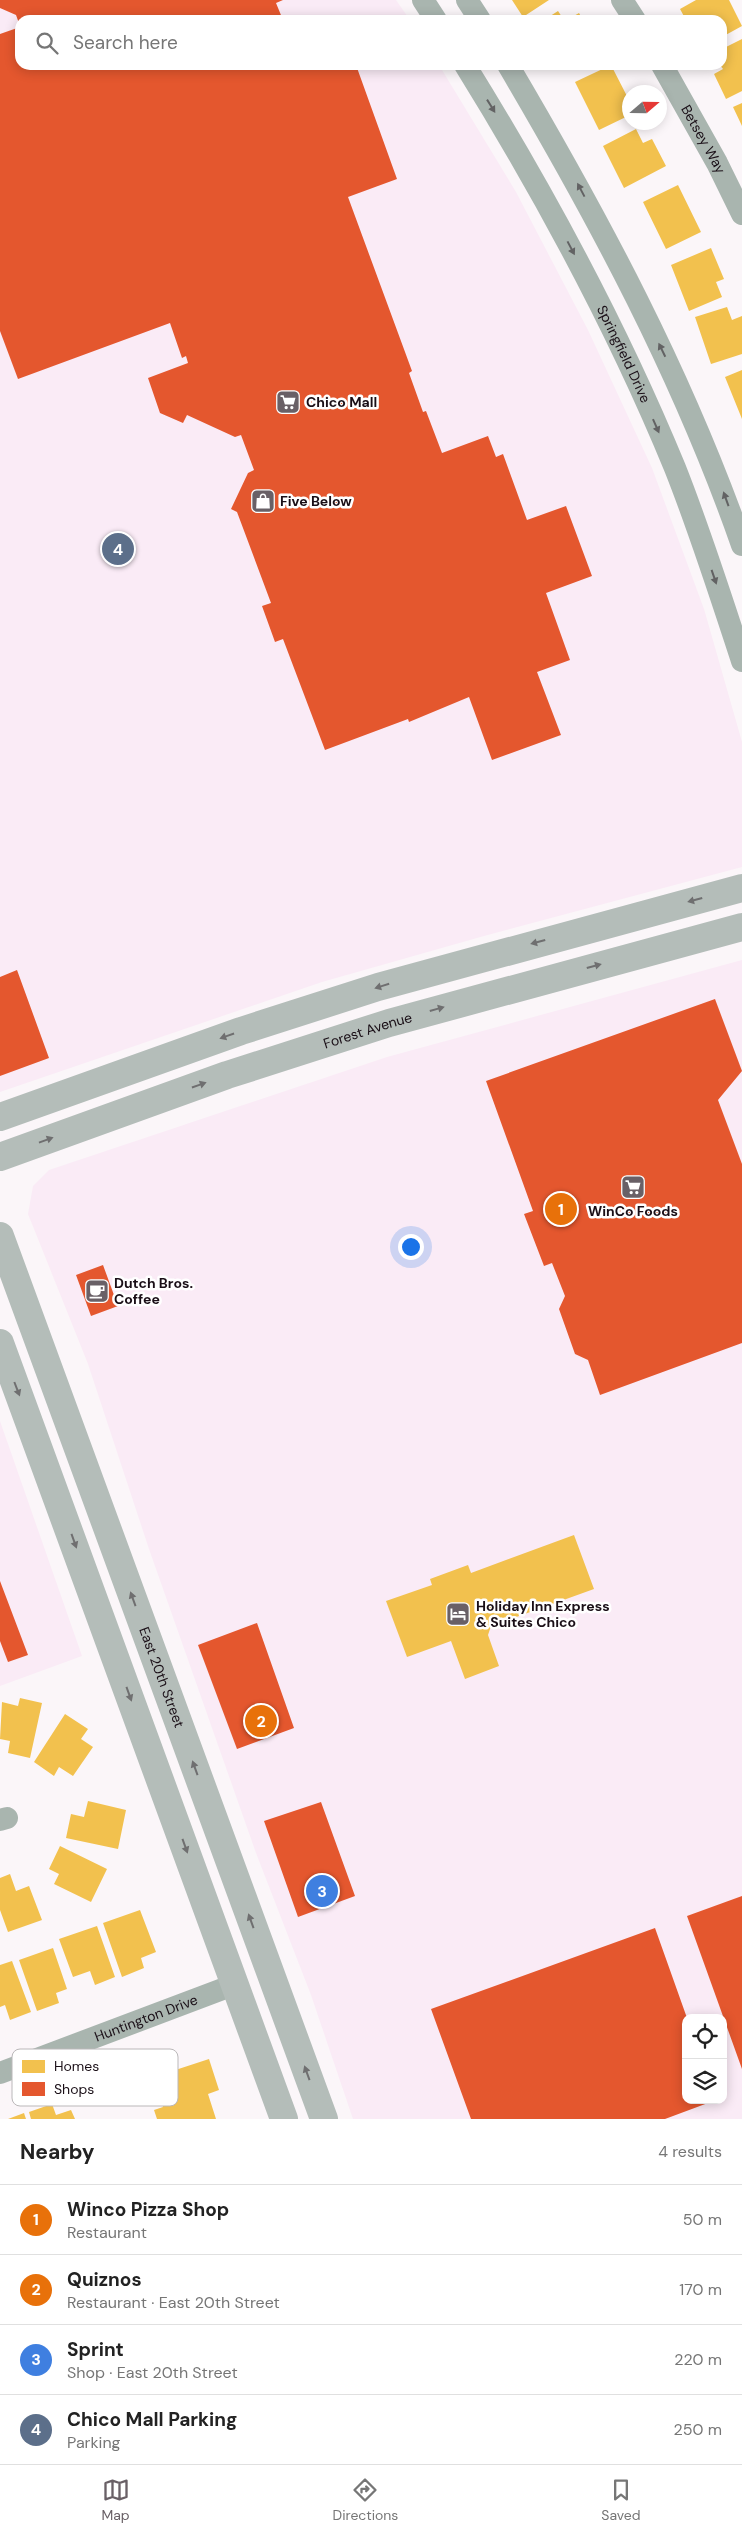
<!DOCTYPE html>
<html lang="en">
<head>
<meta charset="utf-8">
<style>
	body { margin:0; font-family:"DM Sans",sans-serif; background:#f6f6f6; color:#222 }
	.controls { position:absolute; right:15px; bottom:15px; display:grid; overflow:hidden; border-radius:10px; box-shadow:0 2px 12px #0003 }
	.controls button { width:45px; height:45px; display:grid; place-items:center; padding:0; border:0; border-bottom:1px solid #e0e0e0; background:#fff; color:#222; font:25px sans-serif }
	.compass { position:absolute; left:622px; top:85px; width:45px; height:45px; border-radius:50%; background:#fff; box-shadow:0 2px 12px #0003; rotate:70deg }
	.you { position:absolute; left:410px; top:1246px; width:18px; height:18px; margin:-12px; border:4px solid #fff; border-radius:50%; background:#1a73e8; box-shadow:0 0 0 8px #1a73e833 }
	.badge { display:grid; place-items:center; width:32px; height:32px; border-radius:50%; background:#696066; color:#fff; font-size:16px; font-weight:700 }
	.pin { position:absolute; translate:-50% -50%; border:2px solid #fff; box-shadow:0 1px 5px #0006 }
	.list { margin:0; padding:0; list-style:none }
	h2 { display:flex; justify-content:space-between; align-items:center; height:65px; margin:0; padding:0 20px; font-size:21px }
	h2 small { font-size:16px; font-weight:400; color:#767676 }
	.list li { display:grid; grid-template-columns:32px 1fr auto; gap:15px; align-items:center; box-sizing:border-box; height:70px; padding:0 20px; border-top:1px solid #e0e0e0 }
	.list b { display:block; font-size:19px; white-space:nowrap }
	.list p { margin:0; font-size:16px; white-space:nowrap; color:#767676 }
	.list em { font-size:16px; font-style:normal; color:#767676 }
	.icon { flex:none; width:28px; height:28px; fill:none; stroke:currentColor; stroke-width:2; stroke-linecap:round; stroke-linejoin:round }
	.map { position:relative; flex:none; width:742px; height:2119px; overflow:hidden }
	.search { position:absolute; background:#fff; box-shadow:0 2px 12px #0003; left:15px; right:15px; top:15px; height:55px; display:flex; align-items:center; gap:12px; box-sizing:border-box; padding:0 18px; border-radius:15px; color:#767676; font-size:19px }
	.sheet { height:345px; background:#fff }
	nav { display:flex; justify-content:space-around; align-items:center; box-sizing:border-box; height:70px; border-top:1px solid #e0e0e0; background:#fff; font-size:14px; color:#767676 }
	nav a { display:grid; justify-items:center; gap:2px }
	nav .on { color:#696066 }
	.map>svg:first-child { display:block }
	.built { fill:#faebf6; fill-rule:evenodd }
	.homes { fill:#f2c14e }
	.shops { fill:#e4572e }
	.lines { fill:none; stroke-linecap:round; stroke-linejoin:round }
	.street { stroke:#a9b5af; stroke-width:22 }
	.secondary { stroke:#b4bdb9; stroke-width:28 }
	.oneway { fill:#626263 }
	.oneway2 { fill:#6f6f70 }
	.labels { text-anchor:middle; stroke-width:5; stroke-linejoin:round; paint-order:stroke }
	.street-label { font-size:14px; fill:#1a0f17; stroke:#fff }
	.poi-label { font-size:14px; font-weight:bold; fill:#1a0f17; stroke:#fff; text-anchor:start }
	.key { fill:#fff; stroke:#bab7b9; stroke-width:1 }
	.key-label { font-size:14px; fill:#1a0f17 }
</style>
</head>
<body>
<div class="map">
<svg width="742" height="2119" viewBox="0 0 742 2119">
	<rect width="100%" height="100%" fill="#fbf6f9"/>
	<!-- built -->
	<path class="built" d="M 0,0 L 396,0 L 410,20 L 20,20 L 20,65 L 439,65 L 516,192 L 588,330 L 652,468 L 704,609 L 742,742 L 742,867 L 484,936 L 322,982 L 0,1092 Z
		M 742,960 L 742,2119 L 353,2119 L 311,1995 L 256,1853 L 149,1549 L 88,1364 L 28,1214 L 33,1186 L 49,1170 L 387,1057 ZM 686,2018 L 723,2018 L 723,2100 L 686,2100 Z
		M 0,1421 L 82,1656 L 0,1686 Z"/>
	<!-- homes -->
	<path class="homes" d="M 512,0 L 549,0 L 523,17 Z
		M 696,0 L 729,0 L 742,26 L 722,37 L 722,20 L 686,20 L 680,9 Z
		M 558,11 L 564,20 L 544,20 Z
		M 579,13 L 583,20 L 567,20 Z
		M 742,39 L 742,91 L 726,99 L 714,74 L 723,69 L 720,65 L 722,49 Z
		M 611,65 L 630,102 L 630,115 L 599,130 L 575,82 Z
		M 742,103 L 742,126 L 733,107 Z
		M 636,129 L 643,143 L 652,139 L 666,166 L 624,188 L 603,146 Z
		M 678,185 L 701,232 L 666,249 L 643,202 Z
		M 711,248 L 724,279 L 716,282 L 722,297 L 689,311 L 671,265 Z
		M 727,307 L 732,320 L 742,316 L 742,354 L 711,364 L 695,317 Z
		M 742,370 L 742,419 L 725,377 Z
		M 574,1535 L 594,1589 L 491,1626 L 488,1635 L 499,1666 L 465,1679 L 451,1641 L 407,1657 L 386,1601 L 432,1585 L 430,1579 L 468,1565 L 471,1573 Z
		M 20,1698 L 42,1703 L 30,1758 L 8,1753 L 10,1741 L 0,1739 L 2,1702 L 18,1706 Z
		M 65,1714 L 88,1729 L 81,1739 L 93,1747 L 73,1776 L 59,1767 L 54,1776 L 34,1762 Z
		M 88,1801 L 126,1810 L 118,1849 L 66,1838 L 71,1814 L 84,1817 Z
		M 60,1846 L 107,1869 L 91,1902 L 54,1884 L 59,1874 L 49,1869 Z
		M 10,1874 L 16,1891 L 29,1886 L 42,1920 L 8,1932 L 0,1910 L 0,1878 Z
		M 140,1910 L 156,1952 L 141,1958 L 144,1968 L 122,1977 L 103,1923 Z
		M 97,1926 L 115,1977 L 95,1985 L 90,1971 L 73,1977 L 59,1939 Z
		M 53,1948 L 67,1989 L 56,1993 L 59,2003 L 37,2011 L 19,1960 Z
		M 12,1961 L 31,2012 L 10,2020 L 5,2005 L 0,2007 L 0,1965 Z
		M 209,2059 L 219,2090 L 208,2094 L 216,2119 L 157,2119 L 154,2110 L 163,2107 L 154,2077 Z
		M 52,2104 L 56,2115 L 71,2110 L 75,2119 L 31,2119 L 29,2112 Z
		M 24,2113 L 26,2119 L 8,2119 Z"/>
	<!-- shops -->
	<path class="shops" d="M 0,0 L 283,0 L 276,3 L 283,20 L 20,20 L 20,26 L 16,15 L 0,8 Z
		M 20,27 L 20,65 L 299,65 L 301,68 L 310,65 L 356,65 L 397,179 L 348,197 L 412,371 L 409,373 L 423,412 L 426,411 L 442,453 L 488,436 L 496,457 L 503,454 L 527,520 L 566,506 L 592,576 L 546,593 L 570,660 L 537,672 L 561,735 L 492,760 L 469,697 L 409,722 L 408,719 L 325,750 L 283,639 L 275,642 L 262,606 L 271,603 L 237,512 L 231,509 L 248,473 L 254,470 L 241,435 L 235,437 L 187,415 L 183,423 L 160,413 L 148,378 L 188,363 L 186,356 L 182,358 L 170,323 L 18,379 L 0,331 L 0,34 Z
		M 17,970 L 49,1058 L 0,1076 L 0,977 Z
		M 715,999 L 742,1071 L 718,1100 L 742,1164 L 742,1343 L 600,1395 L 588,1360 L 575,1354 L 559,1309 L 565,1296 L 552,1263 L 544,1266 L 524,1214 L 533,1211 L 486,1081 Z
		M 103,1265 L 118,1306 L 91,1316 L 76,1275 Z
		M 0,1581 L 28,1655 L 8,1662 L 0,1641 Z
		M 257,1623 L 294,1728 L 237,1749 L 198,1645 Z
		M 321,1802 L 355,1896 L 298,1917 L 264,1821 Z
		M 742,1896 L 742,2069 L 687,1916 Z
		M 655,1928 L 687,2018 L 686,2100 L 716,2100 L 665,2119 L 471,2119 L 431,2009 Z"/>
	<g class="lines">
		<!-- street -->
		<g class="street">
			<path d="M 423,0 L 436,20"/>
			<path d="M 467,0 L 480,20"/>
			<path d="M 622,0 L 635,20"/>
			<path id="s1" d="M 465,65 C 545,194 617,327 675,468 C 700,531 721,597 742,661"/>
			<path d="M 508,65 C 600,221 682,374 742,545"/>
			<path id="s2" d="M 662,65 L 717,163 L 742,214"/>
			<path d="M 0,1820 L 7,1818"/>
			<path id="s3" d="M 0,2073 L 236,1984"/>
		</g>
		<!-- secondary -->
		<g class="secondary">
			<path d="M 0,1117 L 241,1031 L 378,987 L 742,888"/>
			<path id="s4" d="M 0,1157 L 227,1075 L 389,1023 L 742,927"/>
			<path id="s5" d="M 0,1236 L 324,2119"/>
			<path d="M 0,1343 L 284,2119"/>
		</g>
	</g>
	<!-- one-way arrows -->
	<defs><path id="oneway-solid" d="M-6-.8H1V-3.2L6.5 0L1 3.2V.8H-6Z" transform="scale(1.25)"/></defs>
	<g class="oneway">
		<use href="#oneway-solid" transform="translate(491 106) rotate(58)"/>
		<use href="#oneway-solid" transform="translate(581 190) rotate(-118)"/>
		<use href="#oneway-solid" transform="translate(571 248) rotate(62)"/>
		<use href="#oneway-solid" transform="translate(662 350) rotate(-116)"/>
		<use href="#oneway-solid" transform="translate(656 426) rotate(66)"/>
		<use href="#oneway-solid" transform="translate(726 499) rotate(-110)"/>
		<use href="#oneway-solid" transform="translate(714 577) rotate(71)"/>
	</g>
	<g class="oneway2">
		<use href="#oneway-solid" transform="translate(695 900) rotate(165)"/>
		<use href="#oneway-solid" transform="translate(538 942) rotate(165)"/>
		<use href="#oneway-solid" transform="translate(594 966) rotate(-15)"/>
		<use href="#oneway-solid" transform="translate(382 986) rotate(163)"/>
		<use href="#oneway-solid" transform="translate(437 1009) rotate(-16)"/>
		<use href="#oneway-solid" transform="translate(227 1036) rotate(161)"/>
		<use href="#oneway-solid" transform="translate(199 1085) rotate(-19)"/>
		<use href="#oneway-solid" transform="translate(46 1140) rotate(-20)"/>
		<use href="#oneway-solid" transform="translate(17 1389) rotate(69)"/>
		<use href="#oneway-solid" transform="translate(74 1541) rotate(70)"/>
		<use href="#oneway-solid" transform="translate(133 1599) rotate(-110)"/>
		<use href="#oneway-solid" transform="translate(129 1694) rotate(70)"/>
		<use href="#oneway-solid" transform="translate(195 1768) rotate(-110)"/>
		<use href="#oneway-solid" transform="translate(185 1846) rotate(70)"/>
		<use href="#oneway-solid" transform="translate(251 1921) rotate(-110)"/>
		<use href="#oneway-solid" transform="translate(307 2073) rotate(-110)"/>
	</g>
	<!-- icons -->
	<defs>
		<g id="supermarket-square" transform="scale(1.25)"><rect x="-9" y="-9" width="18" height="18" rx="4" fill="#696066" stroke="#fff"/><path d="M-6-5.5h2.5l.6 2H6L4.5 2H-2.5L-4.4-4H-6ZM-1.5 3.2a1.3 1.3 0 1 0 .1 0ZM3 3.2a1.3 1.3 0 1 0 .1 0Z" fill="#fff"/></g>
		<g id="shop-square" transform="scale(1.25)"><rect x="-9" y="-9" width="18" height="18" rx="4" fill="#696066" stroke="#fff"/><path d="M-5-2.5h2.3a2.7 3.5 0 0 1 5.4 0H5L5.5 6h-11ZM-1.5-2.5h3a1.5 2.3 0 0 0-3 0Z" fill="#fff"/></g>
		<g id="cafe-square" transform="scale(1.25)"><rect x="-9" y="-9" width="18" height="18" rx="4" fill="#696066" stroke="#fff"/><path d="M-5.5-4.5H6V0H3Q3 3.5 0 3.5H-2.5Q-5.5 3.5-5.5 0ZM3-3.2v2h1.7v-2ZM-6 4.5H4V6H-6Z" fill="#fff"/></g>
		<g id="hotel-square" transform="scale(1.25)"><rect x="-9" y="-9" width="18" height="18" rx="4" fill="#696066" stroke="#fff"/><path d="M-6-4.5h1.5V1H6V5H4.5V3h-9V5H-6ZM-4 0a1.8 1.8 0 1 1 3.6 0ZM.5 0V-2.5h3Q6-2.5 6 0Z" fill="#fff"/></g>
	</defs>
	<g fill-rule="evenodd">
		<use href="#supermarket-square" x="288" y="402"/>
		<use href="#shop-square" x="263" y="501"/>
		<use href="#supermarket-square" x="633" y="1187"/>
		<use href="#cafe-square" x="97" y="1291"/>
		<use href="#hotel-square" x="458" y="1614"/>
	</g>
	<g class="labels">
		<!-- street labels -->
		<g class="street-label">
			<text dy="5" stroke="none"><textPath href="#s2" startOffset="85">Betsey Way</textPath></text>
			<text dy="5" stroke="none"><textPath href="#s1" startOffset="330">Springfield Drive</textPath></text>
			<text dy="5" stroke="none"><textPath href="#s4" startOffset="389">Forest Avenue</textPath></text>
			<text dy="5" stroke="none"><textPath href="#s5" startOffset="470">East 20th Street</textPath></text>
			<text dy="5" stroke="none"><textPath href="#s3" startOffset="156">Huntington Drive</textPath></text>
		</g>
		<!-- poi labels -->
		<g class="poi-label">
			<text x="306" y="407">Chico Mall</text>
			<text x="280" y="506">Five Below</text>
			<text x="633" y="1216" text-anchor="middle">WinCo Foods</text>
			<text x="114" y="1288">Dutch Bros.<tspan x="114" dy="16">Coffee</tspan></text>
			<text x="476" y="1611">Holiday Inn Express<tspan x="476" dy="16">&amp; Suites Chico</tspan></text>
		</g>
	</g>
	<!-- legend -->
	<rect x="12" y="2049" width="166" height="57" rx="8" class="key"/>
	<rect x="22" y="2060" width="23" height="13" fill="#f2c14e"/>
	<rect x="22" y="2082" width="23" height="14" fill="#e4572e"/>
	<g class="key-label">
		<text x="54" y="2071">Homes</text>
		<text x="54" y="2094">Shops</text>
	</g>
</svg>
<div class="controls">
<button><svg class="icon" aria-label="locate" viewBox="0 0 24 24"><circle cx="12" cy="12" r="6"/><path d="M12 2v4M12 18v4M2 12h4M18 12h4"/></svg></button>
<button><svg class="icon" aria-label="layers" viewBox="0 0 24 24"><path d="M12 4l9 5-9 5-9-5zM3 14l9 5 9-5"/></svg></button>
</div>
<svg class="compass" viewBox="-18 -18 36 36"><path d="M0-13l5 13h-10z" fill="#e53935"/><path d="M0 13l5-13h-10z" fill="#767676"/></svg>
<div class="you"></div>
<div class="pin badge" style="left:561px;top:1209px;background:#e8710a">1</div>
<div class="pin badge" style="left:261px;top:1721px;background:#e8710a">2</div>
<div class="pin badge" style="left:322px;top:1891px;background:#3f7fe0">3</div>
<div class="pin badge" style="left:118px;top:549px;background:#5c6f8a">4</div>
<div class="search"><svg class="icon" aria-label="search" viewBox="0 0 24 24"><circle cx="10" cy="10" r="6"/><path d="M15 15l6 6"/></svg>Search here</div>
</div>
<section class="sheet">
<h2>Nearby<small>4 results</small></h2>
<ul class="list">
<li><span class="badge" style="background:#e8710a">1</span><div><b>Winco Pizza Shop</b><p>Restaurant</p></div><em>50 m</em></li>
<li><span class="badge" style="background:#e8710a">2</span><div><b>Quiznos</b><p>Restaurant · East 20th Street</p></div><em>170 m</em></li>
<li><span class="badge" style="background:#3f7fe0">3</span><div><b>Sprint</b><p>Shop · East 20th Street</p></div><em>220 m</em></li>
<li><span class="badge" style="background:#5c6f8a">4</span><div><b>Chico Mall Parking</b><p>Parking</p></div><em>250 m</em></li>
</ul>
</section>
<nav>
<a class="on"><svg class="icon" aria-label="map" viewBox="0 0 24 24"><path d="M3 6l6-2 6 2 6-2v14l-6 2-6-2-6 2zM9 4v14M15 6v14"/></svg>Map</a>
<a><svg class="icon" aria-label="directions" viewBox="0 0 24 24"><path d="M12 3l9 9-9 9-9-9zM9 14v-3h6M13 9l2 2-2 2"/></svg>Directions</a>
<a><svg class="icon" aria-label="saved" viewBox="0 0 24 24"><path d="M7 4h10v16l-5-4-5 4z"/></svg>Saved</a>
</nav>
</body>
</html>
